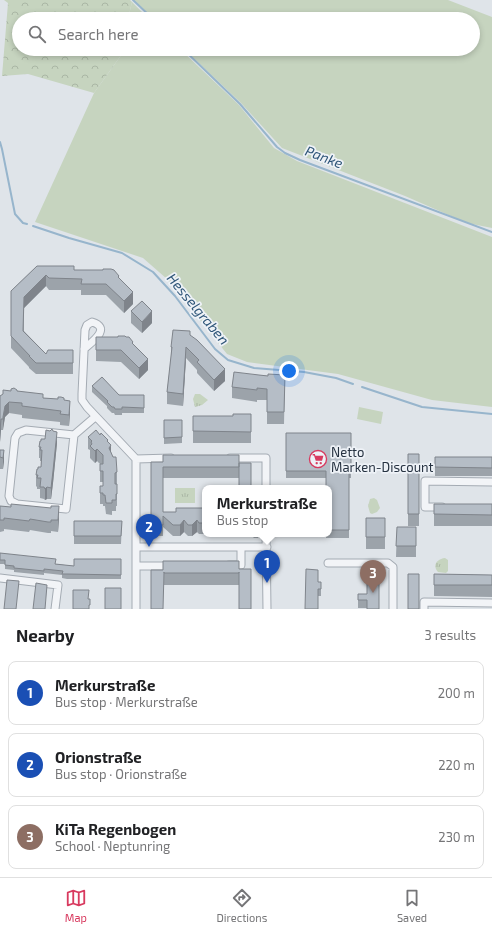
<!DOCTYPE html>
<html lang="en">
<head>
<meta charset="utf-8">
<style>
	body { margin:0; font-family:"Exo 2",sans-serif; background:#f2f2f2; color:#202124 }
	.you { position:absolute; left:289px; top:371px; width:14px; height:14px; margin:-10px; border:3px solid #fff; border-radius:50%; background:#1a73e8; box-shadow:0 0 0 6px #1a73e833 }
	.badge { display:grid; place-items:center; width:26px; height:26px; border-radius:50%; background:#d83a5f; color:#fff; font-size:13px; font-weight:700 }
	.pin { position:absolute; translate:-50% -33px; filter:drop-shadow(0 1px 2px #0008) }
	.pin::after { content:''; position:absolute; top:21px; width:14px; height:12px; background:inherit; clip-path:polygon(0 0,100% 0,50% 100%) }
	.popup { position:absolute; left:202px; top:485px; width:130px; height:52px; box-sizing:border-box; display:grid; place-content:center; border-radius:8px; background:#fff; filter:drop-shadow(0 1px 3px #0005); font-size:13px; white-space:nowrap; color:#757577 }
	.popup b { font-size:15px; color:#202124 }
	.popup::after { content:''; position:absolute; left:50%; top:100%; margin-left:-8px; border:8px solid transparent; border-top-color:#fff }
	.list { margin:0; padding:0; list-style:none }
	h2 { display:flex; justify-content:space-between; align-items:center; height:52px; margin:0; padding:0 16px; font-size:17px }
	h2 small { font-size:13px; font-weight:400; color:#757577 }
	.list li { display:grid; grid-template-columns:26px 1fr auto; gap:12px; align-items:center; box-sizing:border-box; height:64px; margin:0 8px 8px; padding:0 8px; border:1px solid #e0e0e0; border-radius:8px }
	.list b { display:block; font-size:15px; white-space:nowrap }
	.list p { margin:0; font-size:13px; white-space:nowrap; color:#757577 }
	.list em { font-size:13px; font-style:normal; color:#757577 }
	.icon { flex:none; width:22px; height:22px; fill:none; stroke:currentColor; stroke-width:2; stroke-linecap:round; stroke-linejoin:round }
	.map { position:relative; flex:none; width:492px; height:609px; overflow:hidden }
	.search { position:absolute; background:#fff; box-shadow:0 2px 6px #0003; left:12px; right:12px; top:12px; height:44px; display:flex; align-items:center; gap:10px; box-sizing:border-box; padding:0 14px; border-radius:22px; color:#757577; font-size:15px }
	.sheet { height:268px; background:#fff }
	nav { display:flex; justify-content:space-around; align-items:center; box-sizing:border-box; height:56px; border-top:1px solid #e0e0e0; background:#fff; font-size:11px; color:#757577 }
	nav a { display:grid; justify-items:center; gap:2px }
	nav .on { color:#d83a5f }
	.map>svg:first-child { display:block }
	.green { fill:#c6d4bf }
	.forest { fill:url(#forest-crowns) }
	.park { fill:url(#park-tufts) }
	.lines { fill:none; stroke-linecap:round; stroke-linejoin:round }
	.stream { stroke:#97b5cc; stroke-width:2 }
	.minor-casing { stroke:#a4abb3; stroke-width:9 }
	.minor { stroke:#f2f4f7; stroke-width:7 }
	.wall { fill:#9ca3aa }
	.shaded-wall { fill:#7f848b }
	.building { fill:#b5bdc6; stroke:#7f848b }
	.labels { text-anchor:middle; stroke-width:3.5; stroke-linejoin:round; paint-order:stroke }
	.poi-label { font-size:13px; fill:#263241; stroke:#eef2f7; text-anchor:start }
	.water-label { font-size:14px; font-style:italic; fill:#2e5578; stroke:#eef2f7 }
</style>
</head>
<body>
<div class="map">
<svg width="492" height="609" viewBox="0 0 492 609">
	<defs>
		<pattern id="forest-crowns" width="20" height="18" patternUnits="userSpaceOnUse"><rect width="20" height="18" fill="#c6d4bf"/><path d="M2 6a3 3 0 1 1 6 0M12 15a3 3 0 1 1 6 0" fill="none" stroke="#aab6a5"/></pattern>
		<pattern id="park-tufts" width="24" height="20" patternUnits="userSpaceOnUse"><rect width="24" height="20" fill="#c6d4bf"/><path d="M3 7l-1-3M5 7V3M7 7l1-3M15 17l-1-3M17 17v-4M19 17l1-3" fill="none" stroke="#aab6a5"/></pattern>
	</defs>
	<rect width="100%" height="100%" fill="#dfe4e9"/>
	<!-- green -->
	<path class="green" d="M 133,0 L 448,0 L 492,17 L 492,228 L 467,223 L 405,196 L 282,148 L 241,103 L 184,49 L 473,49 L 473,19 L 153,19 Z
		M 132,2 L 149,19 L 128,19 Z
		M 123,49 L 180,49 L 239,105 L 274,148 L 297,161 L 492,237 L 492,407 L 432,400 L 338,374 L 247,362 L 227,354 L 167,279 L 143,258 L 35,222 L 94,93 L 122,54 Z
		M 359,407 L 383,412 L 381,424 L 357,419 Z"/>
	<!-- forest -->
	<path class="forest" d="M 4,0 L 130,0 L 132,2 L 128,19 L 19,19 L 19,49 L 123,49 L 122,54 L 94,93 L 28,74 L 2,76 L 8,3 Z"/>
	<!-- park -->
	<path class="park" d="M 195,394 L 200,394 L 208,400 L 202,405 L 195,407 L 193,399 Z
		M 175,488 L 195,488 L 195,503 L 175,503 Z
		M 374,498 L 377,500 L 380,508 L 377,512 L 372,514 L 370,513 L 368,506 L 370,499 Z
		M 445,558 L 448,560 L 448,571 L 446,573 L 438,572 C 432,565 437,559 445,558 Z"/>
	<g class="lines">
		<!-- stream -->
		<path class="stream" d="M 133,0 L 153,19
			M 183,49 L 240,104 L 277,147 L 285,153 L 300,160 L 492,232
			M 0,142 L 2,149 L 15,214 L 23,223 L 27,224
			M 33,226 L 69,238 L 122,253 L 153,272 L 175,296 L 215,349 L 228,360 L 254,368 L 304,372 L 336,378 L 353,384
			M 362,387 L 422,407 L 492,414"/>
		<!-- minor casing -->
		<g class="minor-casing">
			<path id="minor" d="M 84,349 C 92,342 112,328 92,322 L 87,325 L 85,330 L 82,394 L 82,400 L 87,407 L 136,459 L 171,458
				M 74,435 L 26,430 L 18,433 L 15,438 L 9,496 L 11,501 L 17,504 L 66,509 L 74,435 L 95,417
				M 230,458 L 266,458 L 266,488
				M 136,459 L 136,609
				M 442,507 L 425,507 L 425,481 L 492,482
				M 266,534 L 267,609
				M 136,547 L 267,547
				M 328,563 L 388,563 L 393,567 L 393,609
				M 229,565 L 241,565 L 241,547
				M 136,566 L 173,566
				M 0,578 L 58,585 L 55,609
				M 424,609 L 424,602 L 492,603"/>
		</g>
		<!-- minor -->
		<use href="#minor" class="minor"/>
	</g>
	<!-- wall -->
	<path class="wall" d="M 37,266 L 74,270 L 119,278 L 133,304 L 124,313 L 106,295 L 81,295 L 81,290 L 49,290 L 46,286 L 24,308 L 24,331 L 46,354 L 73,350 L 73,374 L 36,374 L 29,368 L 29,367 L 11,348 L 11,291 Z
		M 131,311 L 152,323 L 142,333 L 131,323 Z
		M 190,335 L 225,381 L 214,391 L 197,373 L 197,370 L 186,358 L 183,406 L 167,404 L 167,392 L 171,358 L 171,347 Z
		M 96,337 L 133,344 L 148,370 L 139,379 L 121,362 L 96,361 Z
		M 259,375 L 268,376 L 285,375 L 284,424 L 267,424 L 267,400 L 257,400 L 257,402 L 232,398 L 232,387 Z
		M 92,386 L 119,395 L 144,395 L 144,413 L 122,413 L 122,415 L 115,415 L 114,413 L 112,413 L 107,408 L 107,406 L 92,392 Z
		M 11,391 L 17,391 L 43,398 L 64,400 L 70,412 L 69,426 L 60,425 L 60,422 L 22,418 L 22,415 L 9,413 L 5,417 L 3,428 L 3,430 L 1,430 L 0,442 L 0,396 Z
		M 251,414 L 251,443 L 193,443 L 193,416 L 233,416 Z
		M 164,420 L 182,420 L 182,443 L 164,444 Z
		M 286,433 L 351,433 L 351,478 L 349,478 L 349,538 L 326,538 L 326,534 L 329,534 L 329,488 L 326,478 L 286,478 Z
		M 100,435 L 108,442 L 117,472 L 117,506 L 116,506 L 116,511 L 112,511 L 112,515 L 106,514 L 105,506 L 103,506 L 103,504 L 100,504 L 100,486 L 103,486 L 103,482 L 100,482 L 100,464 L 97,461 L 95,463 L 90,458 L 90,450 L 88,449 L 88,437 Z
		M 57,443 L 53,483 L 51,499 L 47,499 L 45,500 L 44,499 L 40,498 L 40,489 L 37,489 L 37,487 L 36,486 L 36,475 L 38,469 L 41,467 L 41,461 L 40,461 L 40,458 L 39,458 L 39,447 Z
		M 0,450 L 4,450 L 3,469 L 0,469 Z
		M 408,454 L 419,454 L 419,526 L 408,526 Z
		M 239,455 L 239,478 L 163,478 L 163,512 L 176,512 L 205,508 L 203,534 L 199,534 L 197,532 L 192,536 L 188,536 L 184,532 L 180,536 L 173,536 L 163,527 L 163,536 L 151,536 L 151,462 L 163,462 Z
		M 435,457 L 492,457 L 492,476 L 435,476 Z
		M 434,504 L 492,504 L 492,526 L 434,526 Z
		M 0,506 L 59,518 L 58,532 L 51,531 L 51,533 L 48,533 L 30,530 L 29,532 L 4,529 L 4,531 L 0,532 Z
		M 366,518 L 385,518 L 385,549 L 366,549 Z
		M 74,521 L 122,521 L 121,544 L 74,544 Z
		M 397,527 L 416,527 L 416,557 L 396,557 Z
		M 208,534 L 219,534 L 217,536 L 210,536 Z
		M 233,534 L 258,534 L 258,538 L 254,538 L 253,537 L 235,536 Z
		M 0,553 L 56,564 L 74,566 L 121,559 L 121,579 L 67,579 L 62,578 L 62,575 L 44,573 L 44,575 L 14,572 L 14,570 L 5,569 L 5,564 L 0,564 Z
		M 239,561 L 239,585 L 164,585 L 163,570 Z
		M 434,574 L 492,575 L 492,597 L 434,596 Z
		M 318,582 L 321,582 L 321,596 L 318,596 Z
		M 358,594 L 367,594 L 367,608 L 358,608 Z"/>
	<!-- shaded-wall -->
	<path class="shaded-wall" d="M 46,275 L 46,286 L 24,308 L 24,297 Z
		M 133,292 L 133,304 L 124,313 L 124,301 Z
		M 152,311 L 152,323 L 142,333 L 142,322 Z
		M 186,347 L 186,358 L 183,406 L 183,394 Z
		M 148,359 L 148,370 L 139,379 L 139,368 Z
		M 225,369 L 225,381 L 214,391 L 214,380 Z
		M 70,401 L 70,412 L 69,426 L 69,415 Z
		M 9,402 L 9,413 L 5,417 L 3,430 L 3,419 L 5,406 Z
		M 1,419 L 1,430 L 0,442 L 0,431 Z
		M 57,432 L 57,443 L 53,483 L 51,499 L 51,488 Z
		M 111,445 L 111,457 L 109,448 Z
		M 97,449 L 97,461 L 95,463 L 95,451 Z
		M 4,450 L 4,462 L 3,469 L 3,458 Z
		M 47,487 L 47,499 L 45,500 L 45,489 Z
		M 59,506 L 59,518 L 58,532 L 58,520 Z
		M 184,520 L 184,532 L 180,536 L 180,525 Z
		M 197,520 L 197,532 L 192,536 L 192,525 Z
		M 205,521 L 205,532 L 203,534 L 203,523 Z"/>
	<!-- building -->
	<path class="building" d="M 37,266 L 74,266 L 74,270 L 103,270 L 103,269 L 111,269 L 114,270 L 119,276 L 118,277 L 133,292 L 124,301 L 106,284 L 81,284 L 82,279 L 49,278 L 46,275 L 24,297 L 23,331 L 46,354 L 48,350 L 73,350 L 73,363 L 36,363 L 29,356 L 30,356 L 11,336 L 11,291 Z
		M 142,301 L 152,311 L 142,322 L 131,311 Z
		M 173,330 L 190,331 L 190,335 L 197,340 L 225,369 L 214,380 L 197,362 L 199,360 L 186,347 L 183,394 L 167,392 L 172,347 L 171,347 Z
		M 118,336 L 125,336 L 126,337 L 129,337 L 133,342 L 132,343 L 148,359 L 139,368 L 121,350 L 96,350 L 96,337 L 118,337 Z
		M 234,372 L 259,375 L 268,376 L 268,374 L 285,375 L 284,412 L 267,412 L 267,389 L 257,388 L 257,390 L 232,387 Z
		M 102,377 L 119,395 L 144,395 L 144,408 L 122,407 L 122,409 L 115,409 L 114,407 L 112,407 L 107,402 L 108,401 L 92,386 Z
		M 14,388 L 17,390 L 17,391 L 43,394 L 43,398 L 58,399 L 58,397 L 61,397 L 64,398 L 64,400 L 70,401 L 69,415 L 60,414 L 61,411 L 22,406 L 22,403 L 9,402 L 5,406 L 3,417 L 3,419 L 1,419 L 0,431 L 0,396 L 3,394 L 3,390 L 11,391 L 11,389 Z
		M 233,414 L 251,414 L 251,432 L 193,431 L 193,416 L 233,416 Z
		M 164,420 L 182,420 L 182,437 L 164,438 Z
		M 52,429 L 53,431 L 57,432 L 53,471 L 51,488 L 47,487 L 45,489 L 44,487 L 40,487 L 41,478 L 37,478 L 38,475 L 36,475 L 37,469 L 38,469 L 38,467 L 41,467 L 42,450 L 40,450 L 41,447 L 39,447 L 40,441 L 41,441 L 41,439 L 45,439 L 46,430 L 50,431 Z
		M 96,430 L 100,435 L 101,433 L 108,440 L 107,441 L 111,445 L 109,448 L 113,457 L 116,457 L 117,472 L 115,473 L 115,484 L 117,484 L 117,494 L 116,494 L 116,500 L 112,500 L 112,503 L 106,503 L 105,495 L 103,495 L 103,493 L 100,493 L 100,486 L 103,486 L 103,471 L 100,471 L 100,464 L 103,464 L 103,455 L 97,449 L 95,451 L 90,446 L 92,444 L 91,442 L 92,441 L 88,437 Z
		M 286,433 L 351,433 L 351,471 L 349,471 L 349,530 L 329,530 L 329,488 L 326,488 L 326,471 L 286,471 Z
		M 0,450 L 4,450 L 3,458 L 0,457 Z
		M 408,454 L 419,454 L 419,514 L 408,514 Z
		M 163,455 L 239,455 L 239,463 L 251,463 L 251,488 L 239,488 L 239,463 L 239,467 L 163,467 L 163,512 L 176,512 L 176,508 L 205,508 L 205,521 L 203,523 L 199,523 L 197,520 L 192,525 L 188,525 L 184,520 L 180,525 L 173,525 L 163,516 L 163,525 L 151,525 L 151,462 L 163,462 Z
		M 435,457 L 492,457 L 492,468 L 435,467 Z
		M 11,504 L 51,508 L 51,506 L 59,506 L 58,520 L 51,520 L 51,522 L 48,522 L 30,519 L 29,521 L 4,518 L 4,520 L 0,520 L 0,506 L 11,507 Z
		M 434,504 L 492,504 L 492,515 L 434,514 Z
		M 366,518 L 385,518 L 385,537 L 366,537 Z
		M 74,521 L 122,521 L 121,536 L 74,536 Z
		M 397,527 L 416,527 L 416,546 L 396,546 Z
		M 0,553 L 56,559 L 55,564 L 74,566 L 74,559 L 121,559 L 121,575 L 67,574 L 62,574 L 63,571 L 44,569 L 44,571 L 14,568 L 14,566 L 5,565 L 5,560 L 0,560 Z
		M 163,561 L 239,561 L 239,569 L 251,569 L 251,609 L 239,609 L 239,572 L 239,573 L 164,573 L 164,572 L 163,609 L 151,609 L 151,570 L 163,570 Z
		M 306,569 L 318,570 L 318,582 L 321,582 L 321,589 L 318,589 L 318,609 L 305,609 Z
		M 408,574 L 419,574 L 419,609 L 408,609 Z
		M 434,574 L 492,575 L 492,585 L 434,585 Z
		M 367,575 L 379,575 L 379,609 L 367,609 L 367,600 L 358,600 L 358,594 L 367,594 Z
		M 7,580 L 19,581 L 16,609 L 4,609 Z
		M 36,583 L 47,585 L 45,609 L 33,609 Z
		M 105,588 L 121,588 L 121,609 L 105,609 Z
		M 73,590 L 89,590 L 88,599 L 90,599 L 90,605 L 89,605 L 89,609 L 73,609 Z"/>
	<!-- icons -->
	<defs>
		<g id="supermarket-ring" transform="scale(0.9)"><circle r="9.5" fill="#eef2f7" stroke="#d83a5f" stroke-width="1.5"/><path d="M-6-5.5h2.5l.6 2H6L4.5 2H-2.5L-4.4-4H-6ZM-1.5 3.2a1.3 1.3 0 1 0 .1 0ZM3 3.2a1.3 1.3 0 1 0 .1 0Z" fill="#d83a5f"/></g>
	</defs>
	<g fill-rule="evenodd">
		<use href="#supermarket-ring" x="318" y="459"/>
	</g>
	<g class="labels">
		<!-- poi labels -->
		<g class="poi-label">
			<text x="331" y="457">Netto<tspan x="331" dy="15">Marken-Discount</tspan></text>
		</g>
		<!-- water labels -->
		<g class="water-label">
			<text transform="translate(324 157) rotate(21)" y="5">Panke</text>
			<text transform="translate(198 309) rotate(50)" y="5">Hesselgraben</text>
		</g>
	</g>
</svg>
<div class="you"></div>
<div class="pin badge" style="left:267px;top:583px;background:#1a4fb4">1</div>
<div class="popup"><b>Merkurstraße</b>Bus stop</div>
<div class="pin badge" style="left:149px;top:547px;background:#1a4fb4">2</div>
<div class="pin badge" style="left:373px;top:593px;background:#8d6e63">3</div>
<div class="search"><svg class="icon" aria-label="search" viewBox="0 0 24 24"><circle cx="10" cy="10" r="6"/><path d="M15 15l6 6"/></svg>Search here</div>
</div>
<section class="sheet">
<h2>Nearby<small>3 results</small></h2>
<ul class="list">
<li><span class="badge" style="background:#1a4fb4">1</span><div><b>Merkurstraße</b><p>Bus stop · Merkurstraße</p></div><em>200 m</em></li>
<li><span class="badge" style="background:#1a4fb4">2</span><div><b>Orionstraße</b><p>Bus stop · Orionstraße</p></div><em>220 m</em></li>
<li><span class="badge" style="background:#8d6e63">3</span><div><b>KiTa Regenbogen</b><p>School · Neptunring</p></div><em>230 m</em></li>
</ul>
</section>
<nav>
<a class="on"><svg class="icon" aria-label="map" viewBox="0 0 24 24"><path d="M3 6l6-2 6 2 6-2v14l-6 2-6-2-6 2zM9 4v14M15 6v14"/></svg>Map</a>
<a><svg class="icon" aria-label="directions" viewBox="0 0 24 24"><path d="M12 3l9 9-9 9-9-9zM9 14v-3h6M13 9l2 2-2 2"/></svg>Directions</a>
<a><svg class="icon" aria-label="saved" viewBox="0 0 24 24"><path d="M7 4h10v16l-5-4-5 4z"/></svg>Saved</a>
</nav>
</body>
</html>
